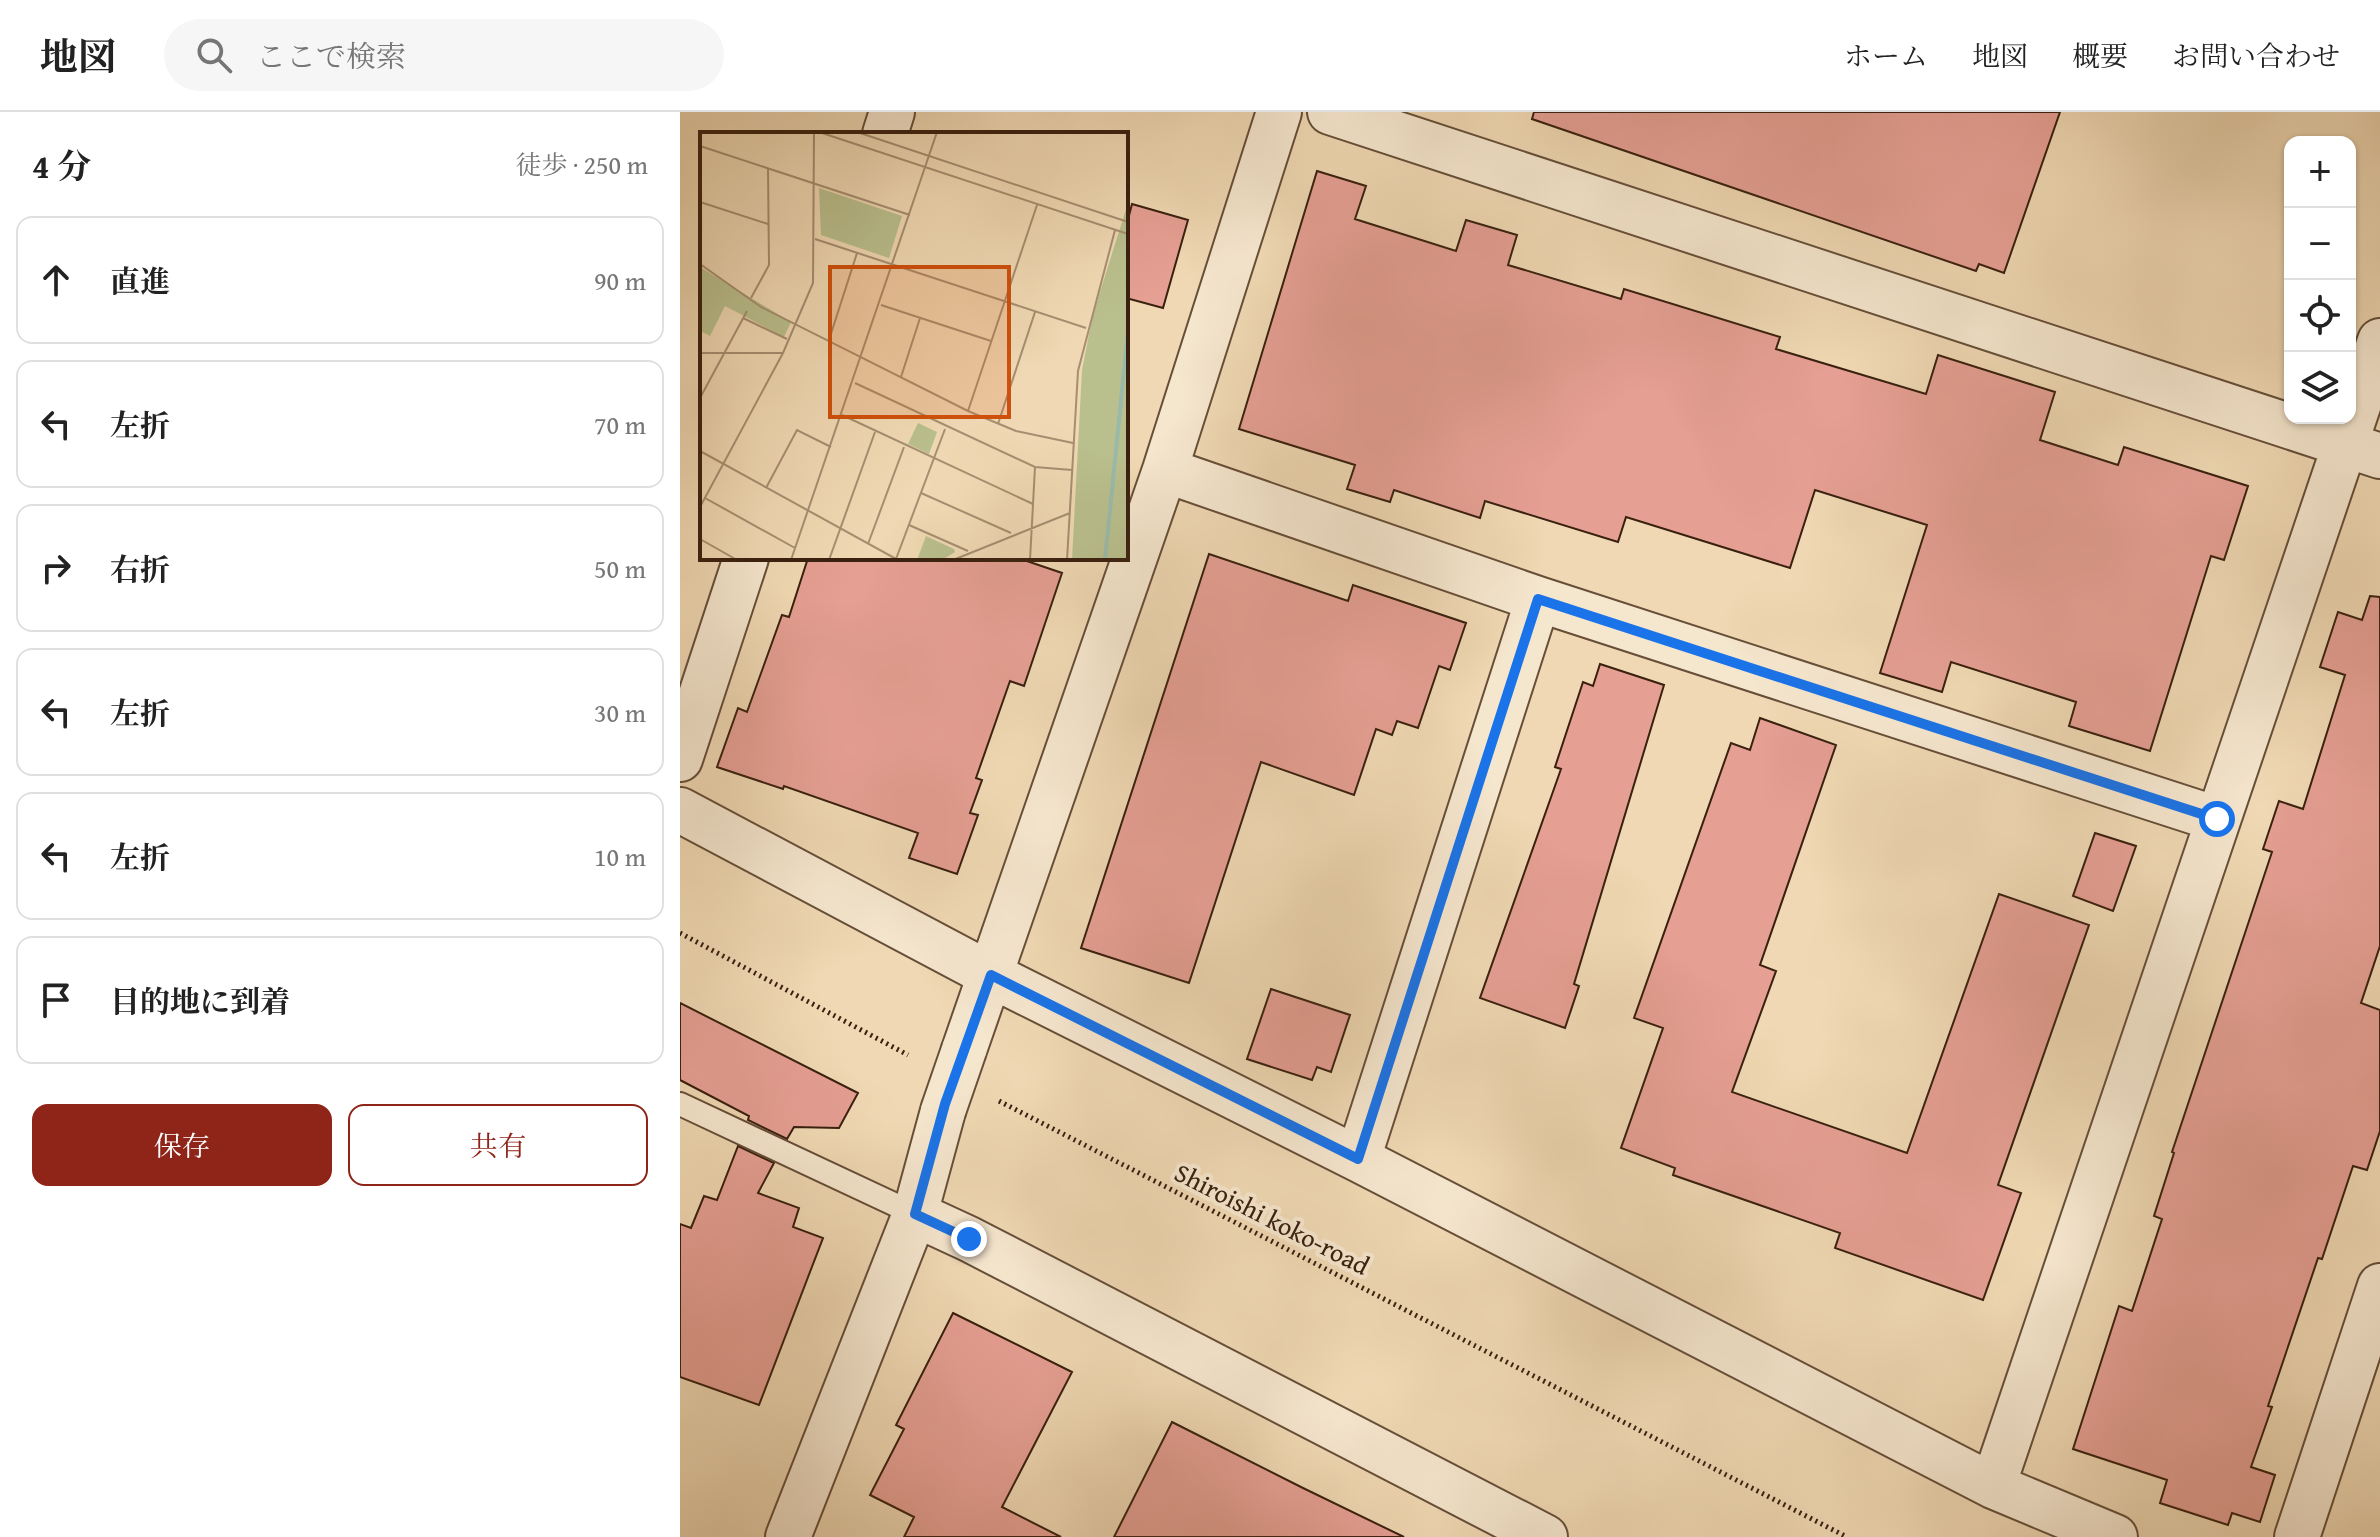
<!DOCTYPE html>
<html lang="ja">
<head>
<meta charset="utf-8">
<style>
	body { margin:0; font-family:"Gentium Book Plus","Noto Serif JP",serif; background:#f6f6f6; color:#222 }
	.controls { position:absolute; right:24px; top:24px; display:grid; overflow:hidden; border-radius:16px; box-shadow:0 2px 6px #0004 }
	.controls button { width:72px; height:72px; display:grid; place-items:center; padding:0; border:0; border-bottom:2px solid #e0e0e0; background:#fff; color:#222; font:40px sans-serif }
	.stop { position:absolute; width:24px; height:24px; margin:-18px; border:6px solid #1a73e8; border-radius:50%; background:#fff }
	.stop.end { background:#1a73e8; border-color:#fff; box-shadow:0 2px 8px #0008 }
	.list { margin:0; padding:0; list-style:none }
	h2 { display:flex; justify-content:space-between; align-items:center; height:104px; margin:0; padding:0 32px; font-size:34px }
	h2 small { font-size:26px; font-weight:400; color:#767676 }
	.list li { display:grid; grid-template-columns:52px 1fr auto; gap:24px; align-items:center; box-sizing:border-box; height:128px; margin:0 16px 16px; padding:0 16px; border:2px solid #e0e0e0; border-radius:16px }
	.list b { display:block; font-size:30px; white-space:nowrap }
	.list em { font-size:26px; font-style:normal; color:#767676 }
	.actions { display:flex; gap:16px; padding:24px 32px }
	.actions a { flex:1; padding:18px 0; border:2px solid #8f2418; border-radius:16px; text-align:center; font-size:28px; color:#8f2418 }
	.actions .main { background:#8f2418; color:#fff }
	.icon { flex:none; width:44px; height:44px; fill:none; stroke:currentColor; stroke-width:2; stroke-linecap:round; stroke-linejoin:round }
	.map { position:relative; flex:none; width:1700px; height:1425px; overflow:hidden }
	header { display:flex; align-items:center; gap:48px; box-sizing:border-box; height:112px; padding:0 40px; background:#fff; border-bottom:2px solid #e0e0e0 }
	header strong { font-size:38px }
	nav { display:flex; gap:44px; margin-inline-start:auto; font-size:28px }
	.search { width:560px; height:72px; background:#f6f6f6; display:flex; align-items:center; gap:20px; box-sizing:border-box; padding:0 28px; border-radius:44px; color:#767676; font-size:30px }
	main { display:flex }
	aside { flex:1; background:#fff }
	.map>svg:first-child { display:block }
	.building { fill:#e59f93; stroke:#39200f; stroke-width:2 }
	.lines { fill:none; stroke-linecap:round; stroke-linejoin:round }
	.lane-casing { stroke:#664e38; stroke-width:26 }
	.street-casing { stroke:#664e38; stroke-width:48 }
	.path { stroke:#39200f; stroke-width:5; stroke-dasharray:2 4; stroke-linecap:butt }
	.lane { stroke:#f5e6ce; stroke-width:22 }
	.street { stroke:#f5e6ce; stroke-width:44 }
	.street-bridge-casing { stroke:#664e38; stroke-width:48; stroke-linecap:butt }
	.street-bridge { stroke:#f5e6ce; stroke-width:44 }
	.route { stroke:#1a73e8; stroke-width:10 }
	.labels { text-anchor:middle; stroke-width:8; stroke-linejoin:round; paint-order:stroke }
	.street-label { font-size:26px; fill:#39200f; stroke:#f5e6ce }
	.inset-river { fill:none; stroke:#9abaa9; stroke-width:4 }
	.inset-road { fill:none; stroke:#a68e71; stroke-width:2 }
	.view { fill:#ce500c; fill-opacity:0.15; stroke:#ce500c; stroke-width:4 }
	.inset-edge { fill:none; stroke:#39200f; stroke-width:4 }
</style>
</head>
<body>
<header>
<strong>地図</strong>
<div class="search"><svg class="icon" aria-label="search" viewBox="0 0 24 24"><circle cx="10" cy="10" r="6"/><path d="M15 15l6 6"/></svg>ここで検索</div>
<nav><a>ホーム</a><a>地図</a><a>概要</a><a>お問い合わせ</a></nav>
</header>
<main>
<aside>
<h2>4 分<small>徒歩 · 250 m</small></h2>
<ul class="list">
<li><svg class="icon" aria-label="ahead" viewBox="0 0 24 24"><path d="M12 20V5M6 11l6-6 6 6"/></svg><div><b>直進</b></div><em>90 m</em></li>
<li><svg class="icon" aria-label="left" viewBox="0 0 24 24"><path d="M17 20v-9H6M10 6l-5 5 5 5"/></svg><div><b>左折</b></div><em>70 m</em></li>
<li><svg class="icon" aria-label="right" viewBox="0 0 24 24"><path d="M7 20v-9h11M14 6l5 5-5 5"/></svg><div><b>右折</b></div><em>50 m</em></li>
<li><svg class="icon" aria-label="left" viewBox="0 0 24 24"><path d="M17 20v-9H6M10 6l-5 5 5 5"/></svg><div><b>左折</b></div><em>30 m</em></li>
<li><svg class="icon" aria-label="left" viewBox="0 0 24 24"><path d="M17 20v-9H6M10 6l-5 5 5 5"/></svg><div><b>左折</b></div><em>10 m</em></li>
<li><svg class="icon" aria-label="arrive" viewBox="0 0 24 24"><path d="M6 21V4h12l-3 4 3 4H6"/></svg><div><b>目的地に到着</b></div></li>
</ul>
<div class="actions"><a class="main">保存</a><a>共有</a></div>
</aside>
<div class="map">
<svg width="1700" height="1425" viewBox="0 0 1700 1425">
	<rect width="100%" height="100%" fill="#efd8b3"/>
	<filter id="stains"><feTurbulence type="fractalNoise" baseFrequency=".0025" numOctaves="4"/><feColorMatrix values="0 0 0 0 .2 0 0 0 0 .09 0 0 0 0 .02 0 0 0 .5 -.17"/></filter>
	<radialGradient id="worn" r=".72"><stop offset=".6" stop-color="#630" stop-opacity="0"/><stop offset="1" stop-color="#630" stop-opacity=".3"/></radialGradient>
	<!-- building -->
	<path class="building" d="M 854,0 L 1380,0 L 1324,161 L 1299,152 L 1296,159 L 852,7 Z
		M 637,59 L 686,74 L 675,107 L 776,139 L 786,108 L 837,123 L 828,153 L 941,187 L 944,177 L 1100,225 L 1096,237 L 1246,282 L 1258,243 L 1375,280 L 1360,328 L 1438,353 L 1444,335 L 1568,374 L 1544,448 L 1531,444 L 1470,639 L 1389,614 L 1396,590 L 1271,550 L 1262,580 L 1200,561 L 1247,413 L 1135,378 L 1110,456 L 946,405 L 938,430 L 805,389 L 800,406 L 714,378 L 710,390 L 667,377 L 675,353 L 559,317 Z
		M 452,92 L 508,108 L 483,196 L 446,186 L 446,115 Z
		M 529,442 L 668,489 L 673,473 L 786,511 L 770,558 L 759,554 L 738,616 L 717,609 L 712,623 L 696,617 L 674,683 L 581,650 L 509,871 L 401,836 Z
		M 128,446 L 338,446 L 382,461 L 344,574 L 330,569 L 296,666 L 302,668 L 290,701 L 298,703 L 277,762 L 229,746 L 238,721 L 104,674 L 103,677 L 37,655 L 58,596 L 67,600 L 102,503 L 109,505 Z
		M 1690,484 L 1700,485 L 1700,834 L 1681,891 L 1700,898 L 1700,1019 L 1687,1058 L 1673,1054 L 1642,1147 L 1638,1146 L 1588,1294 L 1592,1295 L 1571,1355 L 1595,1363 L 1580,1410 L 1552,1401 L 1548,1413 L 1480,1391 L 1487,1368 L 1393,1337 L 1439,1194 L 1452,1199 L 1482,1107 L 1474,1104 L 1494,1041 L 1492,1040 L 1592,740 L 1583,737 L 1599,689 L 1623,697 L 1665,563 L 1640,555 L 1658,500 L 1682,508 Z
		M 920,552 L 984,573 L 894,872 L 899,874 L 885,916 L 800,886 L 881,657 L 875,655 L 903,570 L 913,574 Z
		M 1080,606 L 1156,633 L 1080,853 L 1096,859 L 1052,980 L 1227,1041 L 1319,782 L 1409,813 L 1318,1073 L 1341,1081 L 1303,1188 L 1155,1136 L 1160,1121 L 993,1063 L 995,1056 L 941,1036 L 983,916 L 954,906 L 1051,631 L 1070,638 Z
		M 1415,721 L 1456,734 L 1433,799 L 1393,784 Z
		M 591,877 L 670,903 L 651,960 L 637,955 L 632,968 L 567,947 Z
		M 0,891 L 178,981 L 159,1016 L 114,1015 L 107,1027 L 68,1008 L 69,1004 L 0,968 Z
		M 58,1034 L 94,1051 L 78,1081 L 119,1096 L 113,1115 L 143,1126 L 79,1293 L 0,1265 L 0,1112 L 11,1116 L 24,1084 L 37,1088 Z
		M 273,1201 L 392,1260 L 322,1395 L 381,1425 L 224,1425 L 234,1405 L 190,1383 L 224,1317 L 216,1313 Z
		M 492,1310 L 623,1376 L 724,1425 L 434,1425 Z"/>
	<g class="lines">
		<!-- lane casing -->
		<g class="lane-casing">
			<path id="lane" d="M 0,992 L 235,1102"/>
		</g>
		<!-- street casing -->
		<g class="street-casing">
			<path id="street" d="M 650,0 L 1700,344
				M 205,22 L 212,0
				M 485,358 L 858,487 L 1537,707
				M 0,647 L 66,446
				M 0,698 L 311,863 L 678,1047 L 1313,1374 L 1435,1425
				M 284,938 L 485,358 L 599,0
				M 678,1047 L 858,487
				M 235,1102 L 289,1127 L 865,1425
				M 1313,1374 L 1700,229
				M 108,1425 L 235,1102 L 263,999
				M 1617,1425 L 1700,1174"/>
		</g>
		<!-- path -->
		<path class="path" d="M 0,821 L 228,943
			M 319,989 L 1167,1425"/>
		<!-- lane -->
		<use href="#lane" class="lane"/>
		<!-- street -->
		<use href="#street" class="street"/>
		<!-- street-bridge casing -->
		<g class="street-bridge-casing">
			<path id="street-bridge" d="M 263,999 L 284,938"/>
		</g>
		<!-- street-bridge -->
		<use href="#street-bridge" class="street-bridge"/>
	</g>
	<g class="lines">
		<!-- route -->
		<path class="route" d="M 289,1127 L 235,1102 L 265,992 L 311,863 L 678,1047 L 858,487 L 1537,707"/>
	</g>
	<g class="labels">
		<!-- street labels -->
		<g class="street-label">
			<text transform="translate(592 1107) rotate(27)" y="9">Shiroishi koko-road</text>
		</g>
	</g>
	<!-- overview -->
	<g transform="translate(20 20)">
		<rect width="428" height="428" fill="#efd8b3"/>
		<path d="M 119,56 L 202,84 L 189,126 L 121,103 ZM 428,71 L 428,428 L 372,428 L 382,238 L 393,182 ZM 0,135 L 91,190 L 84,205 L 25,174 L 10,204 L 0,199 ZM 218,291 L 237,300 L 229,322 L 208,312 ZM 226,404 L 254,417 L 255,420 L 242,428 L 217,428 Z" fill="#b9bf8d"/>
		<path class="inset-river" d="M 405,428 L 428,199"/>
		<path class="inset-road" d="M 119,0 L 428,102M 157,0 L 428,90M 0,14 L 210,83M 0,70 L 68,92M 115,107 L 386,196M 0,132 L 61,175 L 268,279 L 316,299 L 373,311M 51,166 L 69,133 L 68,37M 181,173 L 291,209M 43,186 L 87,207M 129,208 L 157,121M 0,221 L 83,221 L 113,151 L 114,0M 201,245 L 220,186M 155,251 L 335,335 L 372,338M 0,266 L 47,179M 268,279 L 337,73M 142,283 L 333,372M 298,292 L 335,180M 0,319 L 198,428M 66,356 L 97,298 L 131,315M 221,361 L 311,401M 5,366 L 95,416M 0,375 L 83,221M 209,393 L 268,419M 0,407 L 37,428M 168,412 L 204,315M 196,427 L 245,297M 91,428 L 237,0M 129,428 L 175,300M 253,428 L 370,381M 330,428 L 335,335M 367,428 L 378,239 L 415,98"/>
		<path class="view" d="M 130,135 L 309,135 L 309,285 L 130,285 Z"/>
		<rect width="428" height="428" class="inset-edge"/>
	</g>
	<rect width="100%" height="100%" filter="url(#stains)"/>
	<rect width="100%" height="100%" fill="url(#worn)"/>
</svg>
<div class="controls">
<button>+</button>
<button>−</button>
<button><svg class="icon" aria-label="locate" viewBox="0 0 24 24"><circle cx="12" cy="12" r="6"/><path d="M12 2v4M12 18v4M2 12h4M18 12h4"/></svg></button>
<button><svg class="icon" aria-label="layers" viewBox="0 0 24 24"><path d="M12 4l9 5-9 5-9-5zM3 14l9 5 9-5"/></svg></button>
</div>
<div class="stop" style="left:1537px;top:707px"></div>
<div class="stop end" style="left:289px;top:1127px"></div>
</div>
</main>
</body>
</html>
